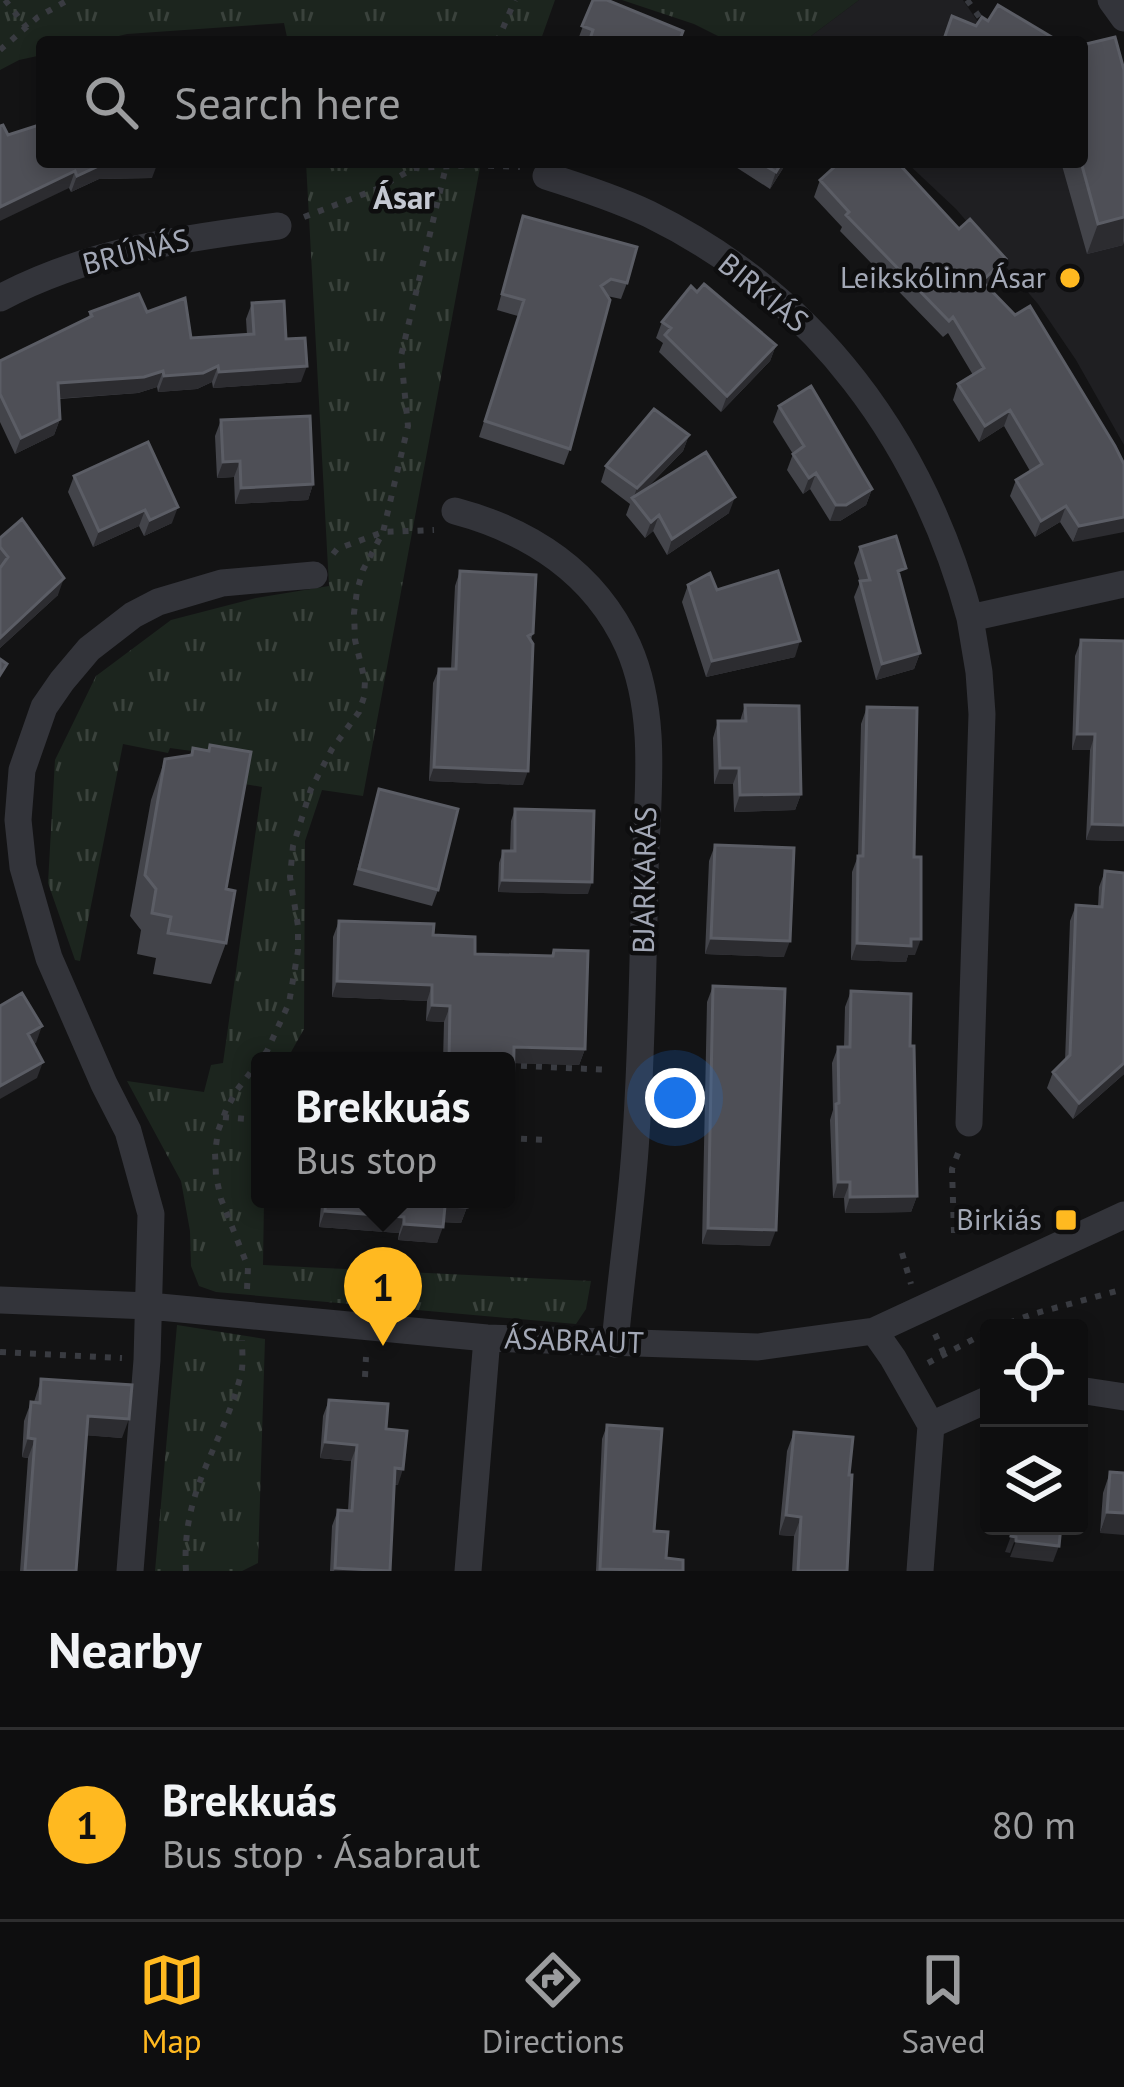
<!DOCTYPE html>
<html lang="en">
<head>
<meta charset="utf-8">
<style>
	body { margin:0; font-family:"PT Sans",sans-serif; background:#171718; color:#f1f3f6 }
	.controls { position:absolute; right:36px; bottom:36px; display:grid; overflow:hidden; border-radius:12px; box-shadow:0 6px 18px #0003 }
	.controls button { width:108px; height:108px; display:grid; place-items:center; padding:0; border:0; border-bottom:3px solid #2e2e2f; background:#0e0e0f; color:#f1f3f6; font:60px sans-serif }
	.you { position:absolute; left:675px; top:1098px; width:42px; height:42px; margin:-30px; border:9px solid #fff; border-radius:50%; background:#1a73e8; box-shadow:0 0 0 18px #1a73e833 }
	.badge { display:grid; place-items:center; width:78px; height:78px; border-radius:50%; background:#ffb920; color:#111; font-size:39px; font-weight:700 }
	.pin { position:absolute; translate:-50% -99px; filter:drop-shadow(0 3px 6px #0008) }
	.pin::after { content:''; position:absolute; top:63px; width:42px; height:36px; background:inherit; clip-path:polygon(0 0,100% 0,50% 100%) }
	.popup { position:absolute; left:251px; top:1052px; width:264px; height:156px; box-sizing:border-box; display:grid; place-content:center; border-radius:12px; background:#0e0e0f; filter:drop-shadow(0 3px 9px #0005); font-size:39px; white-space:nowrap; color:#9b9c9e }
	.popup b { font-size:45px; color:#f1f3f6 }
	.popup::after { content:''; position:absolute; left:50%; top:100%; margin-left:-24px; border:24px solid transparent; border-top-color:#0e0e0f }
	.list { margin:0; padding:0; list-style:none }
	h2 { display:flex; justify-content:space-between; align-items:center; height:156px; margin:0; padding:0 48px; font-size:51px }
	h2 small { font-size:39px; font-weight:400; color:#9b9c9e }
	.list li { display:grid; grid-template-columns:78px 1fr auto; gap:36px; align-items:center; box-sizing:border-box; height:192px; padding:0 48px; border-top:3px solid #2e2e2f }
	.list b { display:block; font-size:45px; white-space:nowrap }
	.list p { margin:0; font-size:39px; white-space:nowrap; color:#9b9c9e }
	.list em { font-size:39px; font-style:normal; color:#9b9c9e }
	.icon { flex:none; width:66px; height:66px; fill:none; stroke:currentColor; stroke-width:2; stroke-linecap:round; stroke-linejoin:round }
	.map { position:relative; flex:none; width:1124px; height:1571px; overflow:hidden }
	.search { position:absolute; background:#0e0e0f; box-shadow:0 6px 18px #0003; left:36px; right:36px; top:36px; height:132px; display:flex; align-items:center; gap:30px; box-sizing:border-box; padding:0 42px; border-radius:12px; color:#9b9c9e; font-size:45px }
	.sheet { height:348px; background:#0e0e0f }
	nav { display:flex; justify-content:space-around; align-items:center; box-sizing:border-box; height:168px; border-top:3px solid #2e2e2f; background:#0e0e0f; font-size:33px; color:#9b9c9e }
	nav a { display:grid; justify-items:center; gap:6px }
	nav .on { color:#ffb920 }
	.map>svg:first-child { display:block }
	.built { fill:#1f1f22 }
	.grass { fill:url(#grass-tufts) }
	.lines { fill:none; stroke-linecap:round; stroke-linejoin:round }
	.path { stroke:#393b41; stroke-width:6; stroke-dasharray:6 9; stroke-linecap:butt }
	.street { stroke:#33343a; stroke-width:27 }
	.wall { fill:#43444a }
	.shaded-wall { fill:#2c2c30 }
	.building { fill:#4e4f56; stroke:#5b5d65; stroke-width:3 }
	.poi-dot { fill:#ffb920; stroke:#0e0e0f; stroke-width:4.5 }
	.labels { text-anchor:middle; stroke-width:9; stroke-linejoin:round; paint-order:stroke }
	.street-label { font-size:30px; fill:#a3a8b6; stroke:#0e0e0f }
	.poi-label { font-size:30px; fill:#a3a8b6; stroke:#0e0e0f; text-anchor:end }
	.neighbourhood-label { font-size:33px; font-weight:bold; fill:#c4c8d2; stroke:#0e0e0f }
</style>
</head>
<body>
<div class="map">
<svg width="1124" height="1571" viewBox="0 0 1124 1571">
	<defs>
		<pattern id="grass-tufts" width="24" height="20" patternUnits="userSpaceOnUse" patternTransform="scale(3)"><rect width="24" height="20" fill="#1c251e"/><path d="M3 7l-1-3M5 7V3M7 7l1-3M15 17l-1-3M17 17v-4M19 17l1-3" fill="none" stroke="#3a423c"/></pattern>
	</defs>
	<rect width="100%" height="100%" fill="#131314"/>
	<!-- built -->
	<path class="built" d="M 859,0 L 963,0 L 987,35 L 999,42 L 803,42 Z
		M 906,162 L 1082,162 L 1124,168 L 1124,445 L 1076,360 L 1038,304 L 956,209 Z"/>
	<!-- grass -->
	<path class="grass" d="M 0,0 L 555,0 L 540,42 L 288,42 L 284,23 L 127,34 L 94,42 L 42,42 L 42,55 L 19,60 L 0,70 Z
		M 622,0 L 859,0 L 803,42 L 730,42 L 694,24 Z
		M 306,162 L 481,162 L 363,796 L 322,790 L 305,841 L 304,1029 L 286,1061 L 260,1061 L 260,1199 L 264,1199 L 263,1265 L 591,1281 L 586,1309 L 576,1324 L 216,1292 L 199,1286 L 191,1266 L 190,1231 L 181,1181 L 127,1081 L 204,1092 L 211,1065 L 223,1063 L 262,787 L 204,777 L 199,752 L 170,748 L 168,753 L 123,744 L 80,961 L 75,960 L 48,883 L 55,760 L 96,676 L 171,620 L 256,598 L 329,586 Z
		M 177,1325 L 265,1339 L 258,1563 L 242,1571 L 155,1571 Z"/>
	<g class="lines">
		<!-- path -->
		<path class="path" d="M 5,0 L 27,28
			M 967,0 L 983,22
			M 497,42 L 515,0
			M 0,50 L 38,17 L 68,0
			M 304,217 L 377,189 L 414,168 L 472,165 L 520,167
			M 333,554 L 337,549 L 383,532 L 434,530
			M 400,1061 L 405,1061
			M 506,1065 L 610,1070
			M 223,1117 L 260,1120
			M 506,1138 L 547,1140
			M 954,1233 L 952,1169 L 960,1148
			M 902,1253 L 911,1284
			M 358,1275 L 358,1292 L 414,1295
			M 247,1289 L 248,1267 L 221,1199 L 216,1176 L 215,1153 L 218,1131 L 226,1110 L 237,1090 L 267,1051 L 289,1003 L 298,951 L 298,926 L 290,877 L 293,846 L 311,789 L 332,749 L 359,712 L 364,697 L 365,681 L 355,640 L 354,613 L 357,591 L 363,570 L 383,532 L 408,426 L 401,356 L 447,162
			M 995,1328 L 1033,1314 L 1124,1289
			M 935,1334 L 944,1354
			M 0,1352 L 122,1358
			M 928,1363 L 989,1331
			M 365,1377 L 366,1357
			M 186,1571 C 181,1489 221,1450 240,1378 C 244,1366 242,1352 242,1340"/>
		<!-- street -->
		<path class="street" d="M 1111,0 L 1124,18
			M 546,176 C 581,187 615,198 649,214 C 816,296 922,441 970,618 L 1124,584
			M 0,298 C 86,252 182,238 278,226
			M 455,511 C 530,531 595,573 628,646 C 659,716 647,797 645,871 C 643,959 642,1047 636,1135 C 632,1205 621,1274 615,1344
			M 969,1123 L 982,714 L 979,672 L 970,618
			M 0,1300 L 149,1306 L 487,1338 L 758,1347 L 874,1331 L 1124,1215
			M 874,1331 L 893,1358 L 931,1425 L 920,1571
			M 1079,1390 L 1124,1397
			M 931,1425 L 989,1399
			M 130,1571 L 147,1360 L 151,1214 L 128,1131 L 104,1084 L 49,958 L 23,867 L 18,820 L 22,770 L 44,707 L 62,681 L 89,649 L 133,615 L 158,602 L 222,583 L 314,575
			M 468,1571 L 487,1338"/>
	</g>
	<!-- wall -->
	<path class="wall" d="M 593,0 L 679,42 L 577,42 Z
		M 1124,70 L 1124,241 L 1123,245 L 1087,254 L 1061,162 L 1082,162 Z
		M 8,135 L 152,178 L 99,179 L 71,192 L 69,188 Z
		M 728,162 L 787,162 L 770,189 Z
		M 903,168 L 1000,275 L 987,286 L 1115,446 L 1073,542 L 1060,522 L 1035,537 L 1010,496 L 1016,480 L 1030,471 L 1004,426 L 979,442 L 953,400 L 958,384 L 973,375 L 948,333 L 943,337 L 840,231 L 842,227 L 814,197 L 820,180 Z
		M 523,216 L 627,283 L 621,299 L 607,296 L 570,449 L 564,465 L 479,437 L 518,316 L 497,310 Z
		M 697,292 L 776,345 L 770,361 L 721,412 L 659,352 L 663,343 L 656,338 L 662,322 Z
		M 252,303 L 286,339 L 301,382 L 213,388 L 212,382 L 197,389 L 158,392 L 157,387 L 138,393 L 59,399 L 60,419 L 54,435 L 15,454 L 0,422 L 0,361 L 88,318 L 90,312 L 147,312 L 191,338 L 247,335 L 246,319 Z
		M 779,406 L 872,489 L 866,505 L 840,521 L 830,521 L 810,489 L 803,494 L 787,470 L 793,454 L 773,422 Z
		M 221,420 L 313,484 L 308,500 L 235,504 L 234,477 L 217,478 L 215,436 Z
		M 689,435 L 683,451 L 644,491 L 729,513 L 667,555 L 653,531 L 645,538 L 626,515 L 630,504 L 601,482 L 606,466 Z
		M 74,476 L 172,523 L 144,536 L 139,526 L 93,547 L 68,492 Z
		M 0,538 L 58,595 L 0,648 Z
		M 860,547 L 901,582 L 920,653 L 914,669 L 876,680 L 854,597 L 860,582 L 854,563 Z
		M 460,571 L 533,633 L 531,640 L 523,785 L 429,781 L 433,683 L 439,669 L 451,669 L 455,586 Z
		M 688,585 L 717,590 L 795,657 L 706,677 L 682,602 Z
		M 1081,640 L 1124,841 L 1086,840 L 1090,750 L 1072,750 L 1075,656 Z
		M 745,705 L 801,794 L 795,810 L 734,812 L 733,784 L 714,784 L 713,738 L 718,721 L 740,721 Z
		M 867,707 L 914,857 L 915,955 L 908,955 L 906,962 L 851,960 L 852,872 L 858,856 L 861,724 Z
		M 210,745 L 226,889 L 226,943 L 211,984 L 153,974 L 156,958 L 137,954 L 141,930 L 130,916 L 151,800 L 165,759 L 190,755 L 193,748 L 208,750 Z
		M 379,789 L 438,890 L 432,906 L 353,885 Z
		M 515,809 L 588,894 L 498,892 L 499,863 L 503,851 L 510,851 L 511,821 Z
		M 715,845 L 784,957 L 705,954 L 709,861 Z
		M 1105,871 L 1124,873 L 1124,1074 L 1073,1119 L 1047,1088 L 1053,1072 L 1065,1061 L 1070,921 L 1076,905 L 1098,907 L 1099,887 Z
		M 339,921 L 433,935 L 475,954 L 551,956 L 554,950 L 585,1049 L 579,1065 L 514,1063 L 507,1171 L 506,1061 L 443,1061 L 444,1022 L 426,1021 L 427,1001 L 332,997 L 333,937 Z
		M 713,986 L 770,1246 L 702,1244 L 707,1002 Z
		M 851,991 L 910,1046 L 917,1196 L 911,1212 L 845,1213 L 844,1198 L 833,1198 L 830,1120 L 833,1110 L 832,1063 L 838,1047 L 844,1047 L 845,1007 Z
		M 284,1199 L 467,1199 L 467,1207 L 461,1223 L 443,1222 L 437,1243 L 398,1240 L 399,1233 L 319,1227 L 321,1205 L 284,1203 Z
		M 41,1379 L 122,1438 L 86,1435 L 76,1571 L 20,1571 L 28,1458 L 22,1457 L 24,1421 L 31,1402 L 34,1402 Z
		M 329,1400 L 386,1429 L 398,1485 L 394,1485 L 390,1571 L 330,1571 L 332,1526 L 338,1510 L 348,1510 L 351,1461 L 320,1458 L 323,1416 Z
		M 607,1425 L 666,1558 L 683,1571 L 596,1571 L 602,1439 Z
		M 794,1432 L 849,1475 L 847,1571 L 792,1571 L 794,1536 L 779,1535 L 787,1451 Z
		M 1110,1472 L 1124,1473 L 1100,1533 L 1103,1493 Z"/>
	<!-- shaded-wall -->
	<path class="shaded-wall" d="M 158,162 L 152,178 L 99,179 L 71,192 L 77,176 L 105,163 Z
		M 782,162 L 787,162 L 770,189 L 776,172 Z
		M 75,171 L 69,188 L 0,221 L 0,207 Z
		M 1124,199 L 1123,245 L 1087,254 L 1098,224 Z
		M 1006,259 L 1000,275 L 976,297 L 982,281 Z
		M 776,345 L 770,361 L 721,412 L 727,396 Z
		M 218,366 L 212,382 L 197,389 L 158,392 L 164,376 Z
		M 307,366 L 301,382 L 213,388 L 219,372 Z
		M 163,371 L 157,387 L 138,393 L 52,399 L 58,383 Z
		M 1010,410 L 1004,426 L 979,442 L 985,426 Z
		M 60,419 L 54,435 L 15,454 L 21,438 Z
		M 689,435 L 683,451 L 634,501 L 633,499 L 637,488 Z
		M 240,461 L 234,477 L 217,478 L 223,462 Z
		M 816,473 L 810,489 L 803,494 L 809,478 Z
		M 313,484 L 308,500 L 235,504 L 241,488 Z
		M 872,489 L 866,505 L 840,521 L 830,521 L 836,505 Z
		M 735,497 L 729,513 L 667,555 L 672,539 Z
		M 1066,506 L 1060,522 L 1035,537 L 1041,521 Z
		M 178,507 L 172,523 L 144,536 L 150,520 Z
		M 145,510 L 139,526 L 93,547 L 99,531 Z
		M 659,515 L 653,531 L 645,538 L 651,522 Z
		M 1124,517 L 1124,532 L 1073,542 L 1079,526 Z
		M 64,578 L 58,595 L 0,648 L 0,638 Z
		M 800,641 L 795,657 L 706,677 L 712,661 Z
		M 920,653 L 914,669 L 876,680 L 882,664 Z
		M 1077,734 L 1095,734 L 1090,750 L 1072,750 Z
		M 434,767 L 528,771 L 523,785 L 429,781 Z
		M 720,768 L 739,768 L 733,784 L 714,784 Z
		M 801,794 L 795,810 L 734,812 L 740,795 Z
		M 1092,824 L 1124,825 L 1124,841 L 1086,840 Z
		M 502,880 L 592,882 L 588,894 L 498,892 Z
		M 711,938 L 790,941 L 784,957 L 705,954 Z
		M 911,939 L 921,939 L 915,955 L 908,955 L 906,962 L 851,960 L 857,943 Z
		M 337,981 L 432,985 L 427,1001 L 332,997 Z
		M 432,1005 L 450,1006 L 444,1022 L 426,1021 Z
		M 42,1026 L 36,1043 L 22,1051 L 28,1034 Z
		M 514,1047 L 585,1049 L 579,1065 L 508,1063 Z
		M 43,1062 L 37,1078 L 0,1099 L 0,1086 Z
		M 1124,1063 L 1124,1074 L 1073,1119 L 1079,1103 Z
		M 506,1155 L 512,1155 L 507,1171 L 506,1171 Z
		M 838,1182 L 850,1182 L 844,1198 L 833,1198 Z
		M 917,1196 L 911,1212 L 845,1213 L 850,1197 Z
		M 285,1199 L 323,1199 L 321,1205 L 284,1203 Z
		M 445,1206 L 467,1207 L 461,1223 L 439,1222 Z
		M 325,1211 L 404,1217 L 399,1233 L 319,1227 Z
		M 404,1224 L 443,1227 L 437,1243 L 398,1240 Z
		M 708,1228 L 776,1230 L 770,1246 L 702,1244 Z
		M 88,1416 L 129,1419 L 122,1438 L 81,1435 Z
		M 28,1438 L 35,1439 L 28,1458 L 22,1457 Z
		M 325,1442 L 357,1445 L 351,1461 L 320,1458 Z
		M 395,1468 L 403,1469 L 398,1485 L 389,1484 Z
		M 1107,1512 L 1124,1513 L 1124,1535 L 1100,1533 Z
		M 786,1515 L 801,1517 L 794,1536 L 779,1535 Z
		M 1011,1536 L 1016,1537 L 1010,1553 L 1005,1552 Z
		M 1016,1541 L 1059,1546 L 1053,1562 L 1010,1557 Z
		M 335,1568 L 390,1571 L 334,1571 Z"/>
	<!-- building -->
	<path class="building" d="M 593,0 L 607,0 L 683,31 L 679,42 L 589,42 L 593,30 L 582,26 Z
		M 998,5 L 1060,42 L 943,42 L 952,16 L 976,26 L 982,17 L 988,21 Z
		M 1115,37 L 1124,70 L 1124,217 L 1098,224 L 1081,162 L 1082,45 Z
		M 42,124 L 42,162 L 158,162 L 105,163 L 77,176 L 75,171 L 0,207 L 0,126 L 3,125 L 8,135 Z
		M 759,162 L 782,162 L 776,172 Z
		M 840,162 L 903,162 L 900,165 L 959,229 L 970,219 L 1006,259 L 982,281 L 1015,315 L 1030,306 L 1115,446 L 1124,464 L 1124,517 L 1079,526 L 1066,506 L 1041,521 L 1016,480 L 1042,464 L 1010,410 L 985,426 L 958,384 L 984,368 L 953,317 L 949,321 L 846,215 L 849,212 L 820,180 Z
		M 523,216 L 637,247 L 627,283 L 611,279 L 601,286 L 610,300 L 570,449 L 485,421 L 524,300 L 502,294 Z
		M 704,284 L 776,345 L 727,396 L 665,335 L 671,328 L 662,322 L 691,286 L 697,292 Z
		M 139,294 L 147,312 L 185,298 L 191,338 L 254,334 L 252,303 L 284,301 L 286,339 L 305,338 L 307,366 L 219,372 L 218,366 L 203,373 L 164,376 L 163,371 L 144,377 L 58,383 L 60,419 L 21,438 L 0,394 L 0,361 L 92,316 L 90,312 Z
		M 811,386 L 872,489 L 846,505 L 836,505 L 816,473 L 809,478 L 793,454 L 804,446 L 779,406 Z
		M 654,409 L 689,435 L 637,488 L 606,466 Z
		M 310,416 L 313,484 L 241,488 L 240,461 L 223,462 L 221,420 Z
		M 148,442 L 178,507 L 150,520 L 145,510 L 99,531 L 74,476 Z
		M 706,452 L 735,497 L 672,539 L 659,515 L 651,522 L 632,498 Z
		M 22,519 L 64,578 L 0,638 L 0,568 L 8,557 L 0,547 L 0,538 Z
		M 896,536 L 906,568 L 898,571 L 920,653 L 882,664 L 860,581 L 870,580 L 860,547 Z
		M 460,571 L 536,575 L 533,633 L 528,636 L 533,644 L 528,771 L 434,767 L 439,669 L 456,669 Z
		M 778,571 L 800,641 L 712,661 L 688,585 L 710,573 L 717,590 Z
		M 1081,640 L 1124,641 L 1124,825 L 1092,824 L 1095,734 L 1077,734 Z
		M 0,659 L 7,664 L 0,675 Z
		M 745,705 L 799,706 L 801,794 L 740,795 L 739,768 L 720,768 L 718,721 L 746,721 Z
		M 867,707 L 917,708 L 914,857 L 921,857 L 921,939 L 911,939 L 911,946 L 857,943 L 858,856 L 863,856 Z
		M 210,745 L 251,752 L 226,889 L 235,891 L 226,943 L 168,933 L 171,917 L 152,913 L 156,889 L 145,875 L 165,759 L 192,755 L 193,748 L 209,751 Z
		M 379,789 L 458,809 L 438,890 L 359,869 Z
		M 515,809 L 594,811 L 592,882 L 502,880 L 503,851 L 515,851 Z
		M 715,845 L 794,848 L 790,941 L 711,938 Z
		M 1105,871 L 1124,873 L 1124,1063 L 1079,1103 L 1053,1072 L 1070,1055 L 1076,905 L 1102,907 Z
		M 339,921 L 434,924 L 433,935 L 475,937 L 475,954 L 553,956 L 554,950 L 588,951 L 585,1049 L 514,1047 L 512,1155 L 506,1155 L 506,1061 L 449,1061 L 450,1006 L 432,1005 L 432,985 L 337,981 Z
		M 713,986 L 785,989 L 776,1230 L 708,1228 Z
		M 851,991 L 911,994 L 910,1046 L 914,1046 L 917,1196 L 850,1197 L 850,1182 L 838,1182 L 836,1104 L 839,1103 L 838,1047 L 850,1047 Z
		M 22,993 L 42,1026 L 28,1034 L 43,1062 L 0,1086 L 0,1006 Z
		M 326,1199 L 467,1199 L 467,1207 L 445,1206 L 443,1227 L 404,1224 L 404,1217 L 325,1211 Z
		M 41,1379 L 132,1385 L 129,1419 L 88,1416 L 76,1571 L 25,1571 L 35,1439 L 28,1438 L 31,1402 L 40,1403 Z
		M 329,1400 L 388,1404 L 386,1429 L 407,1431 L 403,1469 L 395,1468 L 390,1571 L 335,1568 L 338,1510 L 352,1511 L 357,1445 L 325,1442 Z
		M 607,1425 L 662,1429 L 654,1531 L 668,1532 L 666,1558 L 683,1560 L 683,1571 L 600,1569 Z
		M 794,1432 L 853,1437 L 849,1475 L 852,1475 L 847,1571 L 798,1571 L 801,1517 L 786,1515 Z
		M 1110,1472 L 1124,1473 L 1124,1513 L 1107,1512 Z
		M 1014,1526 L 1061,1526 L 1059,1546 L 1016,1541 L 1016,1537 L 1011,1536 Z"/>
	<!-- markers -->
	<g class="poi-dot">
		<circle cx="1070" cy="278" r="12"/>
		<rect x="1054" y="1208" width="24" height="24" rx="6"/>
	</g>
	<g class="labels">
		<!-- street labels -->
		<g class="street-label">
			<text transform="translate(136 252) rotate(-14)" y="10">BRÚNÁS</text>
			<text transform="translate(763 293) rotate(39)" y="10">BIRKIÁS</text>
			<text transform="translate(645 880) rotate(-89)" y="10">BJARKARÁS</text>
			<text transform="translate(574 1341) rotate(2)" y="10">ÁSABRAUT</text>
		</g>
		<!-- poi labels -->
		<g class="poi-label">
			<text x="1046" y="288">Leikskólinn Ásar</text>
			<text x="1042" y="1230">Birkiás</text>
		</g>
		<!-- neighbourhood labels -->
		<g class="neighbourhood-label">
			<text x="404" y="209">Ásar</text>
		</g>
	</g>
</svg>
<div class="controls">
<button><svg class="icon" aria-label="locate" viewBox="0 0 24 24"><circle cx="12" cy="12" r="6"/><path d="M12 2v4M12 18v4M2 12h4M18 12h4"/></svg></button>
<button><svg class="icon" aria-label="layers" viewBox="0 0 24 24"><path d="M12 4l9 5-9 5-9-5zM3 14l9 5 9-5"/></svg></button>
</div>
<div class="you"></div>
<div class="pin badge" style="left:383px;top:1346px">1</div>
<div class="popup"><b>Brekkuás</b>Bus stop</div>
<div class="search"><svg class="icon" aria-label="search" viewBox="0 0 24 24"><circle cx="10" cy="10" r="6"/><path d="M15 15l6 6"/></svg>Search here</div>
</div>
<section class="sheet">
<h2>Nearby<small></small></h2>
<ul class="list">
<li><span class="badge">1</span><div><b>Brekkuás</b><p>Bus stop · Ásabraut</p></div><em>80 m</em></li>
</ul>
</section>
<nav>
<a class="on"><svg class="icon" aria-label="map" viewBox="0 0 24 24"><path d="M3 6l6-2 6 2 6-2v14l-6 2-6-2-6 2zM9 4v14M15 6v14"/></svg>Map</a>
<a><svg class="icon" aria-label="directions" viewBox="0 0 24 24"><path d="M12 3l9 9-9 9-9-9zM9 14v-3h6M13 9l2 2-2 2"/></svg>Directions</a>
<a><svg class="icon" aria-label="saved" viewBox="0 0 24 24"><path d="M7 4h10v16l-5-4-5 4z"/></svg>Saved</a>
</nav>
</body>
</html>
